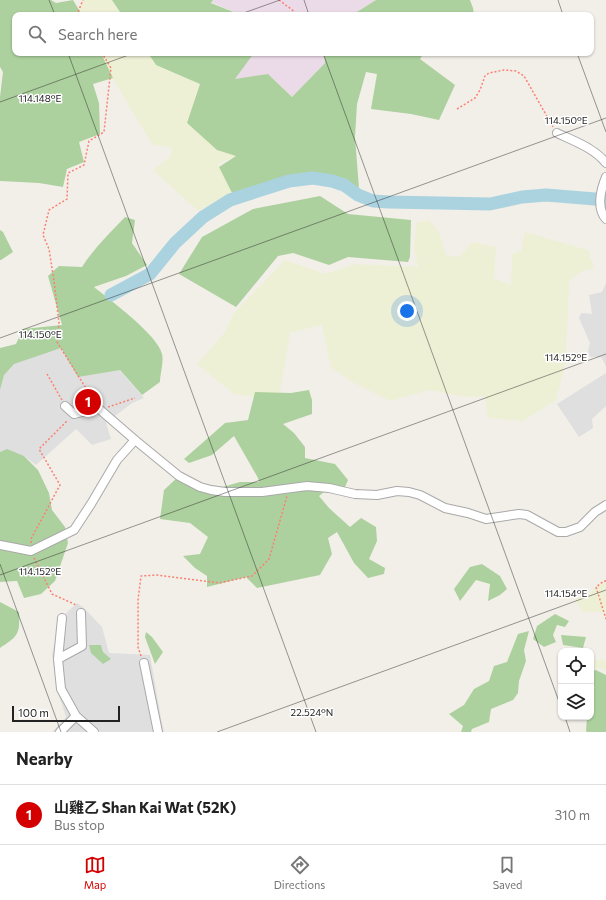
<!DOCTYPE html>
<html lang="en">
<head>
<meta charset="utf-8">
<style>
	body { margin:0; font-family:Commissioner,"Noto Sans SC",sans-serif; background:#f2f2f2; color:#222 }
	.controls { position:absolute; right:12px; bottom:12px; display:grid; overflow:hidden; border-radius:8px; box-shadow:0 1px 3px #0004 }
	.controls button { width:36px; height:36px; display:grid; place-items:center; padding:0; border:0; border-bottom:1px solid #e0e0e0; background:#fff; color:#222; font:20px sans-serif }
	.scale { position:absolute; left:12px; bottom:10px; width:108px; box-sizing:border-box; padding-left:4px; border:2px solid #222; border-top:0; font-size:11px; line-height:14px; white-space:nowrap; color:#222; -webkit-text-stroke:3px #fff; paint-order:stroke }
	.you { position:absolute; left:407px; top:311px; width:14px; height:14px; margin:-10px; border:3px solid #fff; border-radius:50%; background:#1a73e8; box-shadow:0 0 0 6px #1a73e833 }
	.badge { display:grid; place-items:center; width:26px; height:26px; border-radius:50%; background:#d40000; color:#fff; font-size:13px; font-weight:700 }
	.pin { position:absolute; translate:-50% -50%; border:2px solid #fff; box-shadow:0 1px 4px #0006 }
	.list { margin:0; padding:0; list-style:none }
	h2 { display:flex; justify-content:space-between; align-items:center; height:52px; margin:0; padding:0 16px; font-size:17px }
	h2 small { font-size:13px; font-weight:400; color:#767676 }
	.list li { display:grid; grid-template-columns:26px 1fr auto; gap:12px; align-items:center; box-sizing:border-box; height:60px; padding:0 16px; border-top:1px solid #e0e0e0 }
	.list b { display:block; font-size:15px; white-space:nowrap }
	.list p { margin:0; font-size:13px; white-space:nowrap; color:#767676 }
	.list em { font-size:13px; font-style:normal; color:#767676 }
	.icon { flex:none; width:22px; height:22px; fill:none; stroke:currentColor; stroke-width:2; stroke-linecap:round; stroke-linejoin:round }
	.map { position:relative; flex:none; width:606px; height:732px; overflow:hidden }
	.search { position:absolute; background:#fff; box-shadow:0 1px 3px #0004; left:12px; right:12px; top:12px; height:44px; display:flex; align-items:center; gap:10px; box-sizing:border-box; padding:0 14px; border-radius:8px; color:#767676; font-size:15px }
	.sheet { height:112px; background:#fff }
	nav { display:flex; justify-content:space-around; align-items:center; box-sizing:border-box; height:56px; border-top:1px solid #e0e0e0; background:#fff; font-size:11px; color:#767676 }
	nav a { display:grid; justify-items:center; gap:2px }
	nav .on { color:#d40000 }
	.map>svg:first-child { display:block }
	.residential { fill:#e0dfdf }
	.industrial { fill:#ebdbe8 }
	.farmland { fill:#eef0d5 }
	.forest { fill:#add19e }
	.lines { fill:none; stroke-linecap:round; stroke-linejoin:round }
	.river { stroke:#aad3df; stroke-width:13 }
	.minor-casing { stroke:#a9a9a9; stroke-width:10 }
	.path { stroke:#fa8072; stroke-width:1.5; stroke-dasharray:2 2; stroke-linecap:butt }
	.minor { stroke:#fff; stroke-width:8 }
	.ticks { fill:none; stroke:#222; stroke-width:1; stroke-opacity:0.45 }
	.ticks-label { font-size:10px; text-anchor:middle; fill:#222; stroke:#fff; stroke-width:3; stroke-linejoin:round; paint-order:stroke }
</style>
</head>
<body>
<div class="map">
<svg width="606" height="732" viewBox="0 0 606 732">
	<rect width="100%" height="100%" fill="#f2efe9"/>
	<!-- residential -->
	<path class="residential" d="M 606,283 L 606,366 L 601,357 L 590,357 L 588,351 L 590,343 L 579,318 L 581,313 L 592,314 L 589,295 L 602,292 Z
		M 61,348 L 115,365 L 144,398 L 132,403 L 106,423 L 111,439 L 92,445 L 76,429 L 36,465 L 24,456 L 0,456 L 0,390 L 5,370 L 19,360 Z
		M 606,373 L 606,406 L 592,419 L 593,428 L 579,437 L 557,404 Z
		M 77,603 L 84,608 L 102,627 L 109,653 L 150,655 L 161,718 L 164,732 L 52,732 L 66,717 L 57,690 L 52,654 L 61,618 Z"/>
	<!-- industrial -->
	<path class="industrial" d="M 213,0 L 376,0 L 352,15 L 241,15 L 211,2 Z
		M 254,53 L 324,53 L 325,63 L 292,97 L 268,74 L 234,80 Z"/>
	<!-- farmland -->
	<path class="farmland" d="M 82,0 L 113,0 L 123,15 L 82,15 L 79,10 Z
		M 100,53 L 148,53 L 156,65 L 200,84 L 188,123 L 241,154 L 218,164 L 232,193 L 198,211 L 153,170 L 170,157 L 172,148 L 152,144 L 107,69 Z
		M 429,220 L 439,232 L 446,255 L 459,257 L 472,242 L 496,247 L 494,278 L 511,285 L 512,254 L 521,251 L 525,232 L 588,250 L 594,268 L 580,272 L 569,281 L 566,361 L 556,400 L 523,421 L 488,418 L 485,396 L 466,397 L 429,390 L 390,401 L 352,382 L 331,367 L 322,325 L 290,333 L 279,397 L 262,398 L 234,394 L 197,364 L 225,332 L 233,314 L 285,260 L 325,274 L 355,264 L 418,267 L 414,249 L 416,223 Z
		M 606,580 L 606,619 L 602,612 L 582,612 L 575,599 L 588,596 L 597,586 Z
		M 591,659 L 606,661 L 606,670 L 591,667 Z"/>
	<!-- forest -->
	<path class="forest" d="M 0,0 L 51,0 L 56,3 L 73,0 L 82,15 L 15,15 L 15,53 L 101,53 L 113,78 L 93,84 L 99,103 L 100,134 L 79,142 L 84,162 L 67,169 L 63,187 L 39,183 L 0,181 L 0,97 L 3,72 L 0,67 Z
		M 112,0 L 213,0 L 211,3 L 241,15 L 122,15 Z
		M 376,0 L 470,0 L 473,8 L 474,15 L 352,15 Z
		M 148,53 L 254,53 L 235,79 L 268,74 L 292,97 L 325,63 L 324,53 L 424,53 L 420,59 L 455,85 L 439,120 L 411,114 L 371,109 L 377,74 L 366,72 L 357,104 L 355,137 L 359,188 L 319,174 L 232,193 L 219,167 L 236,156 L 217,150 L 187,123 L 200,84 L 156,65 Z
		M 320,196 L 348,214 L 411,220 L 410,257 L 408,262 L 348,257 L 329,265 L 293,253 L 278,256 L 236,307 L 179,274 L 202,237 L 253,209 Z
		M 125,217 L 135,220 L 132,243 L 147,265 L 126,276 L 94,287 C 110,300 158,335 162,354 C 164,361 160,375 160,382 L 142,395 L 120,370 L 78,377 L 61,348 L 14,364 L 4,375 L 0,390 L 0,348 L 16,344 L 23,329 L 62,325 L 48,276 L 59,266 L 82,267 C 94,248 110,233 125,217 Z
		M 0,230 L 3,232 L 13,252 L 1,260 L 0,260 Z
		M 309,390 L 312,400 L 312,414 L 283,424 L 294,433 L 305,447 L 305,458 L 335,464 L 348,480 L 343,492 L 329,488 L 319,496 L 329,508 L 350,527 L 361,518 L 376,527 L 377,541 L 369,559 L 385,568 L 384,574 L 368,578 L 354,563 L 337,532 L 328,538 L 332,554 L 320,575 L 257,588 L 246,577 L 207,587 L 207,576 L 195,568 L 183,556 L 200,554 L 208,537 L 190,523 L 160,519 L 164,490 L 179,476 L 219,488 L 240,482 L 259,482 L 258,478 L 234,436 L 212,455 L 189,463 L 184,459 L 225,423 L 248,420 L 255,392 L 291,393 Z
		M 7,449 L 24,456 L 38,470 L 49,493 L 52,510 L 65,527 L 68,543 L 55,581 L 41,594 L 24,598 L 17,581 L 0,582 L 0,452 Z
		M 482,564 L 500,576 L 507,589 L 500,595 L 488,601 L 490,584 L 476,580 L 460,601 L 454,589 L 470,567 Z
		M 0,602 L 19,612 C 20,633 19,636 0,648 Z
		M 555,614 L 569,621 L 565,627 L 557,625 L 553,635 L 556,642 L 544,647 L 533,639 L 537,626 Z
		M 529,631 L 524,650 L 526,661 L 519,681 L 518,693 L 513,700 L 491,709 L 489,722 L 472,729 L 471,732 L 461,732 L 463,726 L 449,714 L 464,705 L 474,689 L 489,681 L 494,666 L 507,662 L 518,634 Z
		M 146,632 L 152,637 L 163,652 L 155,664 L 145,637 Z
		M 561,635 L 586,637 L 583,648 L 563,645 Z
		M 89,645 L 101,645 L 103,652 L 111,659 L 103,664 L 91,653 Z
		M 596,670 L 606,675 L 606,732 L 587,732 L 586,731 L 587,717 L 591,717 L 591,690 L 595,688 L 591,684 L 591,671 Z"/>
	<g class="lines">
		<!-- river -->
		<path class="river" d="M 111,295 L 150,274 L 175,243 L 203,217 L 230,200 L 289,181 L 313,178 L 332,181 L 344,185 L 358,195 L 373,201 L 389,202 L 490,204 L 522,197 L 546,195 L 595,199 L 606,202"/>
		<!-- minor casing -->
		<g class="minor-casing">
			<path id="minor" d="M 557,133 C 574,141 594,148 606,163
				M 606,177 C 601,189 596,208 606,219
				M 65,406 L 74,414 L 98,408 L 135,440 L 179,476 L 200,487 L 211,490 L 225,492 L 262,492 L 307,486 L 329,488 L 355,494 L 377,495 L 397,491 L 409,492 L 420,495 L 445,508 L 468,513 L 486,519 L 519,514 L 527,515 L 558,532 L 566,532 L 580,527 L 595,512 L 606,505
				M 0,545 L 31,551 L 74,530 L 91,504 L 117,460 L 135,440
				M 62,618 L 58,659 L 61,689 L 76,716 L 94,732
				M 58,659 L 82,646 L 81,613
				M 144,663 L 158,732
				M 60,732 L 76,716"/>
		</g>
		<!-- path -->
		<path class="path" d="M 279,0 L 295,12
			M 80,15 L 78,12 L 83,0
			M 457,109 L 475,98 L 480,90 L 485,76 L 489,73 L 504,70 L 516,71 L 524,76 L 553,127
			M 47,374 L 62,400
			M 94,401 L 57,342 L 59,323 L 54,281 L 49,249 L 43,235 L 49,210 L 67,199 L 68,173 L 84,165 L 89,141 L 104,132 L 111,68 L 102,53
			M 108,407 L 135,398
			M 31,543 L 31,539 L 60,485 L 39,449 L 68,420
			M 34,558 L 52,594 L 74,604 L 77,606
			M 606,581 L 604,581 L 596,587 L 606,619
			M 141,656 L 138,647 L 138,600 L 141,576 L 157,575 L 219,583 L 252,576 L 269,559 L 287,496"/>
		<!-- minor -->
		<use href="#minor" class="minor"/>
	</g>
	<!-- ticks -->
	<path class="ticks" d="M 49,0 L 55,15M 304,0 L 309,15M 558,0 L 563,15M 238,15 L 280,0M 68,53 L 316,732M 323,53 L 561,707M 577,53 L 606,132M 0,102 L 134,53M 0,338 L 606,118M 0,564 L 61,732M 0,575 L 606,354M 565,717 L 570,732M 217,732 L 606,590"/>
	<g class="ticks-label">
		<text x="40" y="102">114.148°E</text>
		<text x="566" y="124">114.150°E</text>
		<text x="40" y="338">114.150°E</text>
		<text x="566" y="361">114.152°E</text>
		<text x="40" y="575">114.152°E</text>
		<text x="566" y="597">114.154°E</text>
		<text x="312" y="716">22.524°N</text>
	</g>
</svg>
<div class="controls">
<button><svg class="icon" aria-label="locate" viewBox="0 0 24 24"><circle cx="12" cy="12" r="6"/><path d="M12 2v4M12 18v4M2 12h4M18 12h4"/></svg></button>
<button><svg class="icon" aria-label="layers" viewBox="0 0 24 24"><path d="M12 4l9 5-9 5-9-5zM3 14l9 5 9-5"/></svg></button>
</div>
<div class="scale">100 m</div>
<div class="you"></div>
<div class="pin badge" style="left:88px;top:402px">1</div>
<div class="search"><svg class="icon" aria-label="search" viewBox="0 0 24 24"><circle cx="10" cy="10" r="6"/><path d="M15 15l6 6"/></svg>Search here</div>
</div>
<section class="sheet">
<h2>Nearby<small></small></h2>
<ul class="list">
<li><span class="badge">1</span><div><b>山雞乙 Shan Kai Wat (52K)</b><p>Bus stop</p></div><em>310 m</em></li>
</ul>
</section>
<nav>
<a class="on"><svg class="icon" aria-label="map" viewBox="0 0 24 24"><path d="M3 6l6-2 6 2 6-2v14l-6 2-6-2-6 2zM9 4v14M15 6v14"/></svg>Map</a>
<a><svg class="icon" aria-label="directions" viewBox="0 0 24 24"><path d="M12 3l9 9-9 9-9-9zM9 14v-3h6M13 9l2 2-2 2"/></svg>Directions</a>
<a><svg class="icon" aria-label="saved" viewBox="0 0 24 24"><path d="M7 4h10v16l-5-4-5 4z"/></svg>Saved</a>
</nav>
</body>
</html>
